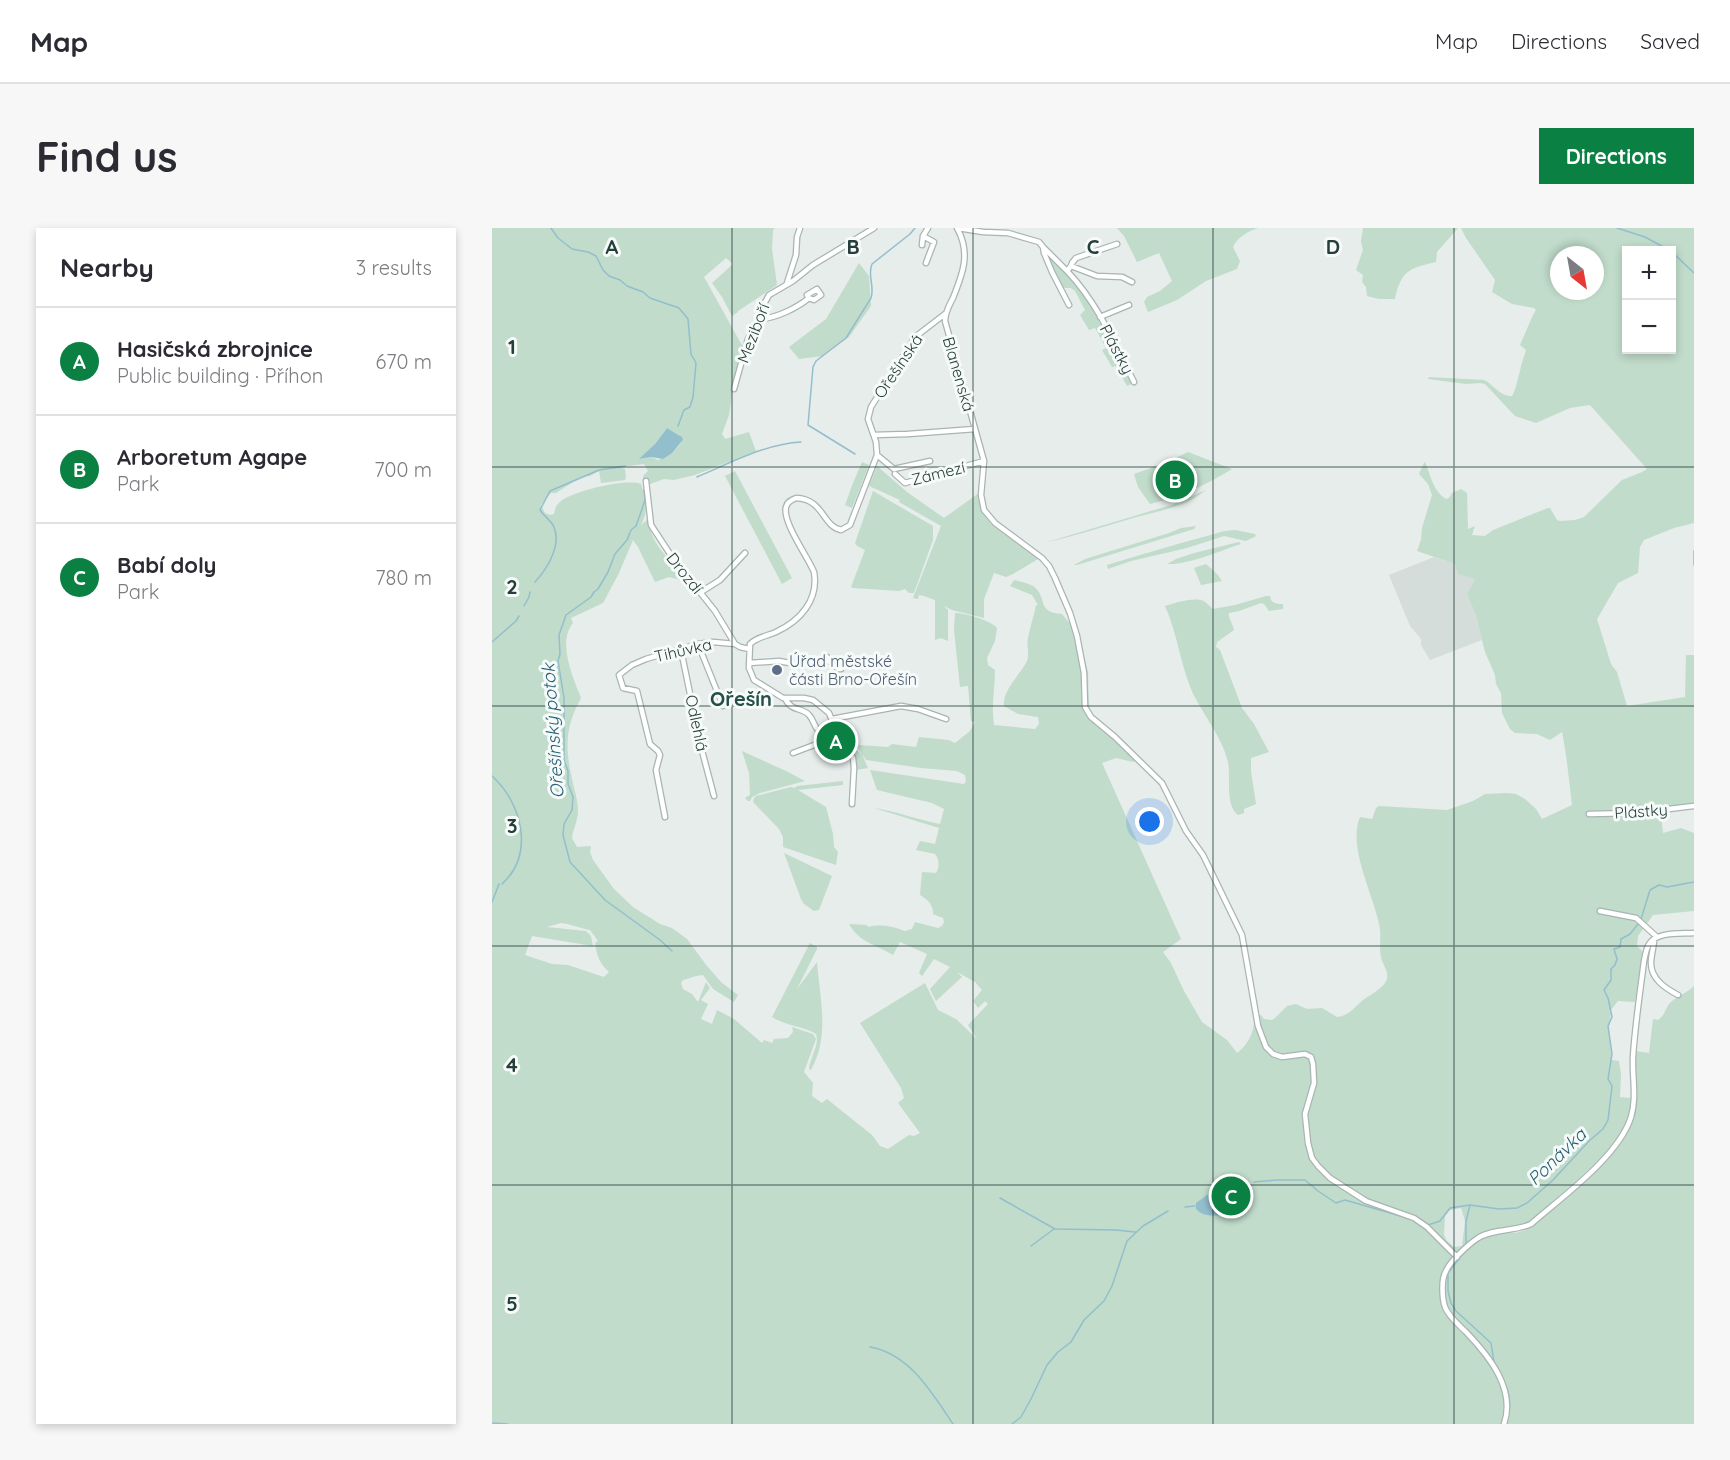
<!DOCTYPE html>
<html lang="en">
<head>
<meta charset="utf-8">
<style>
	body { margin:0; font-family:Quicksand,sans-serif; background:#f7f7f7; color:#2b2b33 }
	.controls { position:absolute; right:18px; top:18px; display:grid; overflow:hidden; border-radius:0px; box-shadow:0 3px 9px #0003 }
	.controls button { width:54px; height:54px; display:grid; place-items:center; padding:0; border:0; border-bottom:2px solid #e1e1e2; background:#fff; color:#2b2b33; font:30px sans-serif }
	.compass { position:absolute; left:1058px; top:18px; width:54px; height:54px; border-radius:50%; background:#fff; box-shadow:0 3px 9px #0003; rotate:149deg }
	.you { position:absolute; left:658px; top:594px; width:21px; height:21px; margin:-15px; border:4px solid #fff; border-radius:50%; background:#1a73e8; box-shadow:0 0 0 9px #1a73e833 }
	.badge { display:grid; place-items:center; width:39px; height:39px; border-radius:50%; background:#0b8043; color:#fff; font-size:20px; font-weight:700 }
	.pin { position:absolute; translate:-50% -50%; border:3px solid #fff; box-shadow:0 2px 6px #0006 }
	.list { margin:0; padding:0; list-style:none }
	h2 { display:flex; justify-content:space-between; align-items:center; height:78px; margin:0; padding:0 24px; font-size:26px }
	h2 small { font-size:20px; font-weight:400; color:#7c7c81 }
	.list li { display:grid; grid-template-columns:39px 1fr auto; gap:18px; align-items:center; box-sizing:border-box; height:108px; padding:0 24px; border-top:2px solid #e1e1e2 }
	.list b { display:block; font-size:22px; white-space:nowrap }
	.list p { margin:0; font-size:20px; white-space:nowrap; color:#7c7c81 }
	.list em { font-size:20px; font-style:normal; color:#7c7c81 }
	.map { position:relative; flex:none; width:1202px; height:1196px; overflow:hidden; border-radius:0px }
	header { display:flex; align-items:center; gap:36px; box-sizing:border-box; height:84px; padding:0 30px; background:#fff; border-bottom:2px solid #e1e1e2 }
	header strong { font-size:28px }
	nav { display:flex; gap:33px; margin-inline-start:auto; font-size:21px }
	.intro { display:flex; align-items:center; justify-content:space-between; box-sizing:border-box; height:144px; padding:0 36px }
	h1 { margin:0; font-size:42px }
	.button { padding:15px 27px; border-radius:0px; background:#0b8043; color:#fff; font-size:21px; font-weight:700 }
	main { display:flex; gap:36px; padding:0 36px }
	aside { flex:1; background:#fff; border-radius:0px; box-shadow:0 3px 9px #0003 }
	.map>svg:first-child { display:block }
	.built { fill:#d4ddda }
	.green { fill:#c1dccb; fill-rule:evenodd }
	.water { fill:#93becc }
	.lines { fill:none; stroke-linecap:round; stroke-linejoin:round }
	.stream { stroke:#93becc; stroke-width:1.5 }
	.minor-casing { stroke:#a9b5b2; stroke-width:7 }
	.minor { stroke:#fff; stroke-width:4.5 }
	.grid { fill:none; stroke:#263e3a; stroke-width:1.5; stroke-opacity:0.55 }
	.service-dot { fill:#5c6f8a; stroke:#f6faf8; stroke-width:2 }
	.labels { text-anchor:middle; stroke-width:6; stroke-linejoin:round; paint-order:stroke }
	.street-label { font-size:16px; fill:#263e3a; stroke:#f6faf8 }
	.service-label { font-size:16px; fill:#4e5e75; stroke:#f6faf8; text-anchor:start }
	.water-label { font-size:18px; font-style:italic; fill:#255f74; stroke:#f6faf8 }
	.quarter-label { font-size:20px; font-weight:bold; fill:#244e48; stroke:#f6faf8 }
	.grid-label { font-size:20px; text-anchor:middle; font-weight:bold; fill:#263e3a; stroke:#f6faf8; stroke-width:6; stroke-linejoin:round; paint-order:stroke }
</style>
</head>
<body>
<header>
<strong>Map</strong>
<nav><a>Map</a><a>Directions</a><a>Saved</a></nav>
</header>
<div class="intro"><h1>Find us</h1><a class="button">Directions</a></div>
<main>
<aside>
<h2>Nearby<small>3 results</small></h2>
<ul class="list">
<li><span class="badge">A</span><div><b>Hasičská zbrojnice</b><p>Public building · Příhon</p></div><em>670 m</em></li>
<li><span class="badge">B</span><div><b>Arboretum Agape</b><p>Park</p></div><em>700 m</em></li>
<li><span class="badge">C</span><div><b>Babí doly</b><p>Park</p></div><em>780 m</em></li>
</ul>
</aside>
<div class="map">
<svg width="1202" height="1196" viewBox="0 0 1202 1196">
	<rect width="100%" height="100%" fill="#e6edeb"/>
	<!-- built -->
	<path class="built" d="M 942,329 L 963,336 L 983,351 L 975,366 L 984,388 L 990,412 L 938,432 L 929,417 L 929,411 L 918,398 L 897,347 Z"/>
	<!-- green -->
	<path class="green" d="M 0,0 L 283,0 L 281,2 L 280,21 L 285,57 L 246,83 L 246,84 L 240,88 L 230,69 L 220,55 L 241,36 L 234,30 L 212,49 L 252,121 L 241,160 L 237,187 L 230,206 L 233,211 L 257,204 L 264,223 L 203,247 L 182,252 L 172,251 L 158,256 L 157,251 L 151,251 L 151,248 L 156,243 L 152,236 L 128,239 L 133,241 L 134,250 L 133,252 L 109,255 L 107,243 L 98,248 L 89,249 L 64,265 L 59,265 L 49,277 L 53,285 L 58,287 L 62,286 C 63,280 64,277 69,273 C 82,263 134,250 149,256 C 154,271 157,282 149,297 L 156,291 C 160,319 176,328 192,349 L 189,352 L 177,349 L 163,354 L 146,319 L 141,312 L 127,345 L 111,375 L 79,390 L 81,395 C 65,414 81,450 89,470 C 73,499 73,519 80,551 C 82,561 86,572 86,583 C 86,593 81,601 80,610 L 85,619 L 99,618 L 98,624 L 101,632 L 122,661 L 141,679 L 168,696 L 180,700 L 195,711 L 215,738 L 229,754 L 246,767 L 242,774 L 221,761 L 211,747 C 200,748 200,750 191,752 L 189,755 L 191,761 L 200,766 L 206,774 L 214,754 L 218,760 L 209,772 L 216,776 L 209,791 L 220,796 L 225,782 L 242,791 L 270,815 L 272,812 L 280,815 L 282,811 L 296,810 L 301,804 L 300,799 L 321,806 L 324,811 L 312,844 L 321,855 L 320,868 L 330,875 L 335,871 L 380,907 L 388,918 L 396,921 L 417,907 L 422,908 L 428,905 L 406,875 L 412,870 L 409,860 L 368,795 L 433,755 L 446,782 L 464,791 L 485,811 L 476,797 L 496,776 L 493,773 L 486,780 L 481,773 L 490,762 L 483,754 L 465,744 L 470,749 L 444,773 L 438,761 L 458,739 L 442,731 L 430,748 L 427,745 L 435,726 L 408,714 L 401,727 C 383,716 368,715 357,696 L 375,697 L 376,699 C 387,696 401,698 413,703 L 420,701 L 423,694 L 446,700 L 450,698 L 452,694 L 451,690 L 441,686 C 441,676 436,672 428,667 L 430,644 L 444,645 C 448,639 447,631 443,626 L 424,622 L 428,613 L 443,616 L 447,600 L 382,580 C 404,583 426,592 448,596 L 452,581 L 440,575 L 385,562 L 378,542 L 472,556 L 474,553 L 473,547 L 465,543 L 429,540 L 374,532 L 370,526 L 376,540 L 364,542 L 363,528 L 360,522 L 363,521 L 369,526 L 366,519 L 367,517 L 396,519 L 400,516 L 424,519 L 427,509 L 457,512 L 463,515 L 478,503 L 483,494 L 479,493 L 476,458 L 468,459 L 462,402 L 463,385 C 473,385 498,392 505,400 L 503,413 L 495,430 L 496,437 L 503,442 C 503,460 499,479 502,497 L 543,501 L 547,496 L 546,489 L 526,486 L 512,478 C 510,463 528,447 535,433 C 538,424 534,417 536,410 C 538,399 542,388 544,377 L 546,377 L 540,367 L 518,358 L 522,352 C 527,353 536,355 541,358 C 557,370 543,384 570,386 L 587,407 L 596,444 L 597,481 L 603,489 L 634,515 L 647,531 L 641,534 L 624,530 L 610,535 L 689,711 L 671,724 L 679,735 L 692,763 L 710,794 L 735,812 L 745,825 C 756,817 763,803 762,789 L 769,787 L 772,791 L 780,792 L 783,790 L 795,778 L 804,776 L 815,781 L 830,780 L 845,789 C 855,789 863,779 871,772 C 878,767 892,760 895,751 C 897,743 890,736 889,729 C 887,720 889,710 888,701 C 883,669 855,620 868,589 L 880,591 L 884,580 L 887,578 L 955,582 L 981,573 L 993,566 L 1014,565 L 1024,566 L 1033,571 L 1044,581 L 1050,591 L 1080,577 C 1077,553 1075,528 1070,504 L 1058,512 L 1045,506 L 1023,505 L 1018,501 L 1010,485 L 1009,465 L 1004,456 L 1003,447 L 993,424 L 984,388 L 975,366 L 983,351 L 966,346 L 963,336 L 925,323 L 929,312 L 930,300 L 940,267 L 936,256 L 927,246 L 932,235 L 933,234 C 939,248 941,263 954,271 L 957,270 L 960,265 L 969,261 L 975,265 L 976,301 L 983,298 L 980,307 L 993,308 L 1001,302 L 1056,280 L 1058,280 L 1065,292 L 1068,293 L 1083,292 L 1092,289 L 1130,252 L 1150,244 L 1155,241 L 1098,177 L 1078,180 L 1044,195 L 1023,188 L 993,156 L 988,155 L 974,156 L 936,151 L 937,149 L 992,152 C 1002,157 1007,168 1020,168 C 1025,159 1025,152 1028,143 C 1029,136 1032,129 1034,122 L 1028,117 L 1041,87 L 1044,82 L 1042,80 L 1020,76 L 1000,64 L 1003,52 L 974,10 L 969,0 L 1202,0 L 1202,295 L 1182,300 L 1152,312 L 1148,319 L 1146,345 L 1126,355 L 1105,391 L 1119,436 L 1125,444 L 1135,478 L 1193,469 L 1194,427 L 1202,427 L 1202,577 L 1168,581 L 1171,605 L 1189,600 L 1202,605 L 1202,683 L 1161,687 L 1146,708 L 1145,718 L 1151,724 L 1143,774 L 1126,773 L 1119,782 C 1119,788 1117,795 1117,802 C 1117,812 1120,822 1119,832 L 1127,833 L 1129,846 L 1128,869 L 1139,870 C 1138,907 1108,931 1083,954 C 1068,967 1052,981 1037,995 L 1029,998 L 1007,1002 C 1020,1007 1027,1005 1040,999 L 1109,937 L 1127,918 L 1135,905 L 1144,881 L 1144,823 L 1157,825 L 1161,791 L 1166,792 C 1173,787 1173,782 1177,776 C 1183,769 1195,765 1202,758 L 1202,1196 L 0,1196 ZM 1134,22 L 1180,22 L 1180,122 L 1134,122 ZM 1067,27 L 1103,27 L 1103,63 L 1067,63 ZM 175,200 L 187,207 L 191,212 C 185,222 177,227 166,232 L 159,229 L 148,231 L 163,216 ZM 69,695 C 79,696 88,700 98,702 L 106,713 L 103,715 C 105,728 107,735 117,744 L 112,749 L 76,737 L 60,736 L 33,727 L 40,708 L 101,718 L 99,708 L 94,703 L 55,699 ZM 969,980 L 973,993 L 970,1018 L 962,1019 L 955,1013 L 952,1007 L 953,988 L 958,982 Z
		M 625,0 L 766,0 C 757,3 745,9 741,19 L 748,33 L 745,41 L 714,53 L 685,72 L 656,84 L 652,74 L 655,69 L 668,63 L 680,53 L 667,25 L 645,34 L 632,8 Z
		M 871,0 L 966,0 L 945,24 L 944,34 C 917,40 909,43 903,71 L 887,71 L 875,68 L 874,59 L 870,54 L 871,47 L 864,42 L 871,22 L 869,13 Z
		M 553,23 L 582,54 L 603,85 L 642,155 L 635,158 L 624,138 L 620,139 L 610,122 L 614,120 L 603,100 L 597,102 L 588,87 L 593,82 L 583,63 L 579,60 L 572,60 L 563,45 Z
		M 367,35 L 377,48 L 379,78 L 357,109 L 331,128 L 307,131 L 297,119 L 334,91 Z
		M 696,224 L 740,241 C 713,258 689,268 658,276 L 646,259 L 642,246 L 673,235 Z
		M 370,234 L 377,237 L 360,280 L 353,277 L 361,255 Z
		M 385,238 L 415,264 L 452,290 L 487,265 L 489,283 L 499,296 L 546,331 L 521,346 L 514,349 L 502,345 L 492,371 L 492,390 L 460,382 L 452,378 L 456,382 L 456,413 L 449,410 L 443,412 L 443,372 L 432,368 L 427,367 L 426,371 L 421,370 L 449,298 L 407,274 L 408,272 L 377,258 Z
		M 243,243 L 300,350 L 290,356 L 233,248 Z
		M 714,262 C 694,279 666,283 641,290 C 611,299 582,308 552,315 L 679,277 Z
		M 381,263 L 441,298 L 441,312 L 422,365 L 417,365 L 413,361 L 407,363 L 361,360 L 359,359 L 373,322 L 365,318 L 363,315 Z
		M 704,298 L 702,301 L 585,337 L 582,337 L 593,331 L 677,305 L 689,300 Z
		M 743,302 L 763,306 L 764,308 L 754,313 L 732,308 L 695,320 L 639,333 L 616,341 L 615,337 C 647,327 678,318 711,309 C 724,306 728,303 743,302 Z
		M 747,314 L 749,316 C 727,323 697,337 675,336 L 684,331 L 702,325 Z
		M 714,336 L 725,346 L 730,353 L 709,357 L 702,340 Z
		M 774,368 L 778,368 C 779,376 785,376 791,376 L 791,381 L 777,383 L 772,376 L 769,375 L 747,383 L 737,385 C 736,390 741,396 742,402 L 725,414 L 724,419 L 728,422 L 750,480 L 762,496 L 777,524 L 759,530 L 759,543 L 764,576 L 752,581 L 752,585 L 746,587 C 733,578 739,549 736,534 C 730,508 710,486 699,461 C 688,434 685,404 673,378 C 683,375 698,370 708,372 C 713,372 717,378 721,381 L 743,377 Z
		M 250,523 L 296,544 L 313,553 L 268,565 L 260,569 L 258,573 L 256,573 L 253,570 L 258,567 L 257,545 Z
		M 351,553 L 351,557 L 306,562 L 334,579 L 341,606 L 342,619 L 346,624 L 344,637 L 291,619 L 291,609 L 287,601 L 261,574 L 262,570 L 264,568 L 299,559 L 303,560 L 305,558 Z
		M 292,625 L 340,648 L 327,682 L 322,683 L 312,676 L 309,671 Z
		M 318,715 L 325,719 L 325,721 L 305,761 L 325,734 C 328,773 338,807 319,842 L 317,841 C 318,829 328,817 324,806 C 311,798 294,798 280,789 Z"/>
	<!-- water -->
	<path class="water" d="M 175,200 L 190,209 L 191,212 L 180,225 L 171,231 L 159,229 L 147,231 L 163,216 Z
		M 750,954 L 753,955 C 756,962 760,974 756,981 L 752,983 C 736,984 716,994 704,981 L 704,975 L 715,967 Z"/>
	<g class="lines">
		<!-- stream -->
		<path class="stream" d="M 59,0 L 66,10 L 80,21 L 96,24 L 104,28 L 111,42 L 117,48 L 128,52 L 135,58 L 151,64 L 158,70 L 187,80 L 196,91 L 199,126 L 204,135 L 201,169 L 198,179 L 192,182 L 186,198
			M 1125,0 L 1153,9 L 1177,22
			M 1180,24 L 1202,45
			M 363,226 L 316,197 L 321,139 L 324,133 L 354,110 L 379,70 C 383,58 375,47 380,36 L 418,6 L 423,0
			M 205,249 C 238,235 273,216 309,214
			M 152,262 L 153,272 L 150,281 L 144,298 L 139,302 L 135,312 L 123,326 L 116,344 L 106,361 L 102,364 L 99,369 L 74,387 L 67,407 L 68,426 L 66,433 L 72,470 L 72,532 L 76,543 L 76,556 L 81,569 L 80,582 L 72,596 L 71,607 L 78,634 L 113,672 L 168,712 L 180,723
			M 1202,323 L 1202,337
			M 43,354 C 55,341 71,316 61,297 C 58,292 52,288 48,282 L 58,263 L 107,242 L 133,238
			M 32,378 L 37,369 L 38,364
			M 0,414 L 24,393 L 27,388
			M 0,548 C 30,575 43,626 10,656
			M 0,674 L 7,656
			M 1149,691 L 1158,662 L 1167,657 L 1175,659 L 1202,654
			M 762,954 L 785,952 L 813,952 L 826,963 L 844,975 L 853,972 L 912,989
			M 508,970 L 563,1001 L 624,1002 L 643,1004
			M 693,979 L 703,978
			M 936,997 L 948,993 L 958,980 L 978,977
			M 974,1016 L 974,993 L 978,977 L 1007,981 L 1025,980 L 1035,975 L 1061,952 L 1097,913 L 1111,901 L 1116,892 L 1120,858 L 1116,851 L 1120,826 L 1116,798 L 1120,789 L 1116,770 L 1112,762 L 1119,752 L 1119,741 L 1123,737 L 1125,731 L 1122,721 L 1128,719 L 1129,711 L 1138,706 L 1147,695
			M 539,1018 L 562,1001
			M 973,1023 L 956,1045 L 956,1063 L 959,1075 L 964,1083 L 999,1115 L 1002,1134 L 1006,1141
			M 378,1119 C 418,1126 440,1165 461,1196
			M 1009,1148 C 1016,1161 1019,1169 1017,1183
			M 0,1195 L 16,1196
			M 520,1196 L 529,1189 L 539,1171 L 555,1137 L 566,1124 L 579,1114 L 592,1092 L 612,1073 L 620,1058 L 635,1013 L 651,998 L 676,983"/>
		<!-- minor casing -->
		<g class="minor-casing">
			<path id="minor" d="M 465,0 C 479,25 471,45 461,70 C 457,78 453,84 453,93 L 492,233 L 489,267 L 492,282 L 503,295 L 550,330 L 557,338 L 563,350 L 578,385 L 585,408 L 592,445 L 593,479 L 599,489 L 623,509 L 670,555 L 694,603 L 711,627 L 750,707 L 766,798 L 774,819 L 781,826 L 790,829 L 813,826 L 819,829 L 821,836 L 822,855 L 813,886 L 816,915 L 820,930 L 826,938 L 838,950 L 874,973 L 922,990 L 935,999 L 965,1029
				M 466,0 L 491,4 L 516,5 L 547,14 L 551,19 L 552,25 L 560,44 L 577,77
				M 431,8 L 442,14 L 434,35
				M 430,17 L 431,8 L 436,0
				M 551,19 L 575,43
				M 579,38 L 580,35 L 584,30 L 625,16
				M 640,54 L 630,49 L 605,48 L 579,38 L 575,43 C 605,74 623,116 642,154
				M 295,55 L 304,27 L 305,9 L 308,0
				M 608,89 L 637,77
				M 269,91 C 284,90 305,80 317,70 L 322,72 L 329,67 L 325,61 L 315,67 L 317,70
				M 242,161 L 256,111 L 269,91 L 272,76 L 277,67 L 301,53 L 321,37 L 382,0
				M 382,207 L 416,206 L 483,201
				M 385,227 L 402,241 L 438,233
				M 403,246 L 413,255 L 492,233
				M 154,253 L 159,297 L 180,329 L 223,383 L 243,416 L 248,419 L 257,421
				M 209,364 L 228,352 L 253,325
				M 206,416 L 231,478
				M 189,422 L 209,519 L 222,568
				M 329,431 L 339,434 L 346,441 L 349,441
				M 257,435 L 287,433 L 303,436 L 323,433 L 335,429
				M 293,470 C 299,484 310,479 317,487 C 321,491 322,497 325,501 C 328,505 332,508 336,512
				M 340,491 L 409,478 L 426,481 L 454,491
				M 301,525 L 346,508
				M 360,576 L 362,540 L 361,530 L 346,508 L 337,485 L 321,472 L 312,470 L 291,470 L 262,452 L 257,440 L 258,416 C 265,409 275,408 284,404 C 308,393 327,372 322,344 C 316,329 290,294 294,279 C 295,274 299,272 304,270 C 332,271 330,298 349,302 L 358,297 L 385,227 L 384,214 L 376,191 L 379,179 L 423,109 L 453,86
				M 1097,586 L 1143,585 L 1202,578
				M 173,589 L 164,542 L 168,527 L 166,523 L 158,516 L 145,463 L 131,460 L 127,447 L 140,437 L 154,431 L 206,416 L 221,414 L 243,416
				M 1108,683 L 1144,690 L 1165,709
				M 1162,711 C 1162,719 1159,727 1159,735 C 1159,751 1173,760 1186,767
				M 1012,1196 C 1024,1161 997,1128 974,1104 C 967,1097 956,1088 953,1079 C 950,1070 949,1051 954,1043 C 958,1033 977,1016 986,1010 C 1002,1000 1022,1004 1039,996 C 1070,969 1127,928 1139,889 C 1145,870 1140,849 1141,829 C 1143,797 1148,765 1152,733 C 1153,728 1154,722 1156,718 C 1163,703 1188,706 1202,705"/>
		</g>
		<!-- minor -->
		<use href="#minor" class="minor"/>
	</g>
	<!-- grid -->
	<path class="grid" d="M 240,0 L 240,1196M 481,0 L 481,1196M 721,0 L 721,1196M 962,0 L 962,1196M 0,239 L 1202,239M 0,478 L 1202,478M 0,718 L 1202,718M 0,957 L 1202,957"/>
	<!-- markers -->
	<circle class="service-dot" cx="285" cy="442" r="6"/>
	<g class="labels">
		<!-- street labels -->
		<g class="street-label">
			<text transform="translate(261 105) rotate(-69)" y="6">Meziboří</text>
			<text transform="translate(625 121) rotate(62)" y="6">Plástky</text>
			<text transform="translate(406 138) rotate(-56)" y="6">Ořešínská</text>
			<text transform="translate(467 146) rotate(74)" y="6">Blanenská</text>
			<text transform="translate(446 245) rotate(-14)" y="6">Zámezí</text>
			<text transform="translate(193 345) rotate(51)" y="6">Drozdí</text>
			<text transform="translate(191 422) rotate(-13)" y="6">Tihůvka</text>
			<text transform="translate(205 495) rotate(78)" y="6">Odlehlá</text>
			<text transform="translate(1149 583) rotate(-4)" y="6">Plástky</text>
		</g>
		<!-- service labels -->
		<g class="service-label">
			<text x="297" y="439">Úřad městské<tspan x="297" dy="18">části Brno-Ořešín</tspan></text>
		</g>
		<!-- water labels -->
		<g class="water-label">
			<text transform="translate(61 503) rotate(-94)" y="6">Ořešínský potok</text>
			<text transform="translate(1065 929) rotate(-44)" y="6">Ponávka</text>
		</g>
		<!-- quarter labels -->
		<g class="quarter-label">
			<text x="249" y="478">Ořešín</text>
		</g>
	</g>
	<g class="grid-label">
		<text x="120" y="26">A</text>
		<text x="361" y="26">B</text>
		<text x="601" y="26">C</text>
		<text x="841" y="26">D</text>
		<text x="20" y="126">1</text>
		<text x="20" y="366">2</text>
		<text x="20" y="605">3</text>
		<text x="20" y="844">4</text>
		<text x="20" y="1083">5</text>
	</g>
</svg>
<div class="controls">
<button>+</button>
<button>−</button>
</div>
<svg class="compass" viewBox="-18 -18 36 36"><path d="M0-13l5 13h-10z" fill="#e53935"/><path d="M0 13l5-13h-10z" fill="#7c7c81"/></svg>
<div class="you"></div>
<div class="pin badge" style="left:344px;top:513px">A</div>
<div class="pin badge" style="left:683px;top:252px">B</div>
<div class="pin badge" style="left:739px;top:968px">C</div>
</div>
</main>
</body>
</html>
